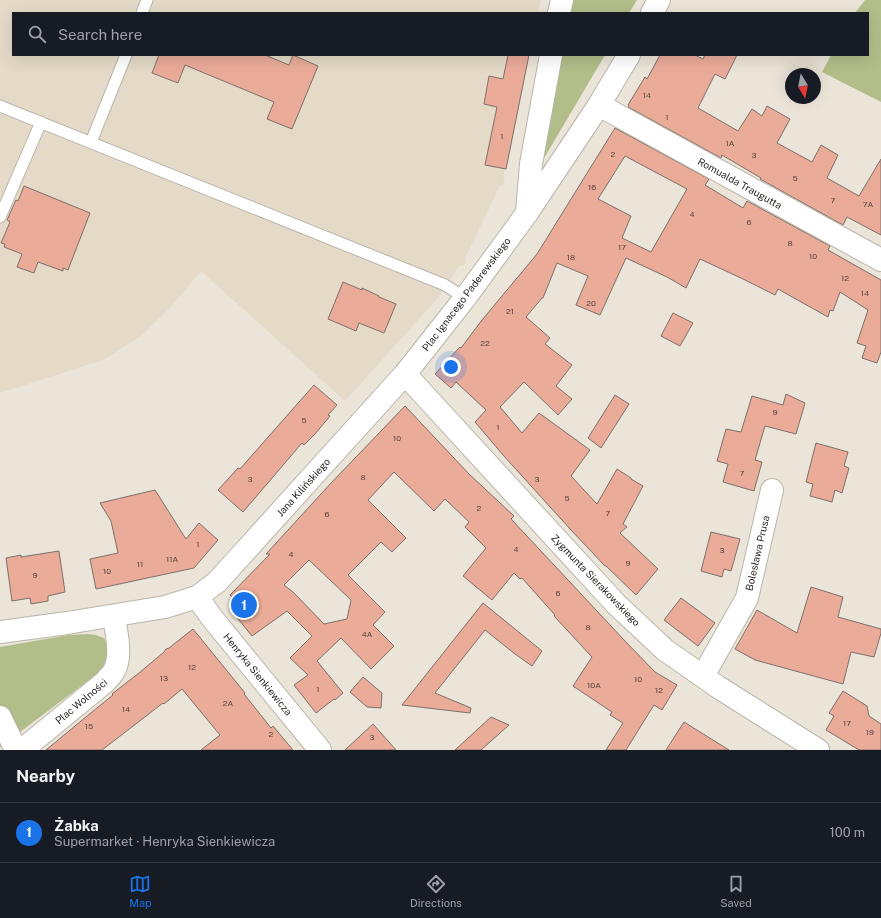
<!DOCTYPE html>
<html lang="en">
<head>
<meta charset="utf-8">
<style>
	body { margin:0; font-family:"Public Sans",sans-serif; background:#242831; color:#f1f3f6 }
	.compass { position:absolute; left:785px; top:68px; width:36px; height:36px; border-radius:50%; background:#171b24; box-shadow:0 4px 16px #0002; rotate:170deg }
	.you { position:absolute; left:451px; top:367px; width:14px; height:14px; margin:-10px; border:3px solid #fff; border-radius:50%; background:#1a73e8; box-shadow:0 0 0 6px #1a73e833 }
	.badge { display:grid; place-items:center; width:26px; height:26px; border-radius:50%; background:#1a73e8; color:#fff; font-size:13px; font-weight:700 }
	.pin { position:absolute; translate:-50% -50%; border:2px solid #fff; box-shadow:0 1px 4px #0006 }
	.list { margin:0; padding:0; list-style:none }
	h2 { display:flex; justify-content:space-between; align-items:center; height:52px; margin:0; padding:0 16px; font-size:17px }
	h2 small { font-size:13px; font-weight:400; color:#9ea1a6 }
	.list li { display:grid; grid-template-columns:26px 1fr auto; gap:12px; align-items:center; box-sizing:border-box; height:60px; padding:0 16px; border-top:1px solid #363941 }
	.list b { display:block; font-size:15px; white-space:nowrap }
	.list p { margin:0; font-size:13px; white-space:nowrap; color:#9ea1a6 }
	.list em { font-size:13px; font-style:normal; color:#9ea1a6 }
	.icon { flex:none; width:22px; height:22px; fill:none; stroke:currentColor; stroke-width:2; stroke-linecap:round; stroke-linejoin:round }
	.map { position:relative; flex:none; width:881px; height:750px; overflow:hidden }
	.search { position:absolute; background:#171b24; box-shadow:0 4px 16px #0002; left:12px; right:12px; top:12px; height:44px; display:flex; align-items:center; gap:10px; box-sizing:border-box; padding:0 14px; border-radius:0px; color:#9ea1a6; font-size:15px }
	.sheet { height:112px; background:#171b24 }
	nav { display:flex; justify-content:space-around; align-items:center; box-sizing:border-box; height:56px; border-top:1px solid #363941; background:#171b24; font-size:11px; color:#9ea1a6 }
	nav a { display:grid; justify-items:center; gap:2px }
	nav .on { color:#1a73e8 }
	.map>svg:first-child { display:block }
	.built { fill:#e4dac7 }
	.green { fill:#b1be89 }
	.building { fill:#eaab99; stroke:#7d706c; fill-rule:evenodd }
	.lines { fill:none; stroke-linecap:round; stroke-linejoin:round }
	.service-casing { stroke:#bbb5a9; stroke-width:13 }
	.minor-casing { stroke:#bbb5a9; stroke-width:24 }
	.tertiary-casing { stroke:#bbb5a9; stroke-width:24 }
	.service { stroke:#fff; stroke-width:11 }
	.minor { stroke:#fff; stroke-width:22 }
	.tertiary { stroke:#fff; stroke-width:22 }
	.labels { text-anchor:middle; stroke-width:4; stroke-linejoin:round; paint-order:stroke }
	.number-label { font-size:8px; fill:#58463f }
	.street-label { font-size:10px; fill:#282521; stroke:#fff }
</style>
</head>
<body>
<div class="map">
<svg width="881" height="750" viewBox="0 0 881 750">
	<rect width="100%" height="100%" fill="#ebe4d8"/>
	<!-- built -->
	<path class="built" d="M 0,0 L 541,0 L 538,13 L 13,13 L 13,55 L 529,55 L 503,177 L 505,181 L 504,182 L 504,184 L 500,186 L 465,258 L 466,262 L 464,265 L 459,266 L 437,299 L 345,401 L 201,271 L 170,308 L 141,336 L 103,360 L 0,393 Z"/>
	<!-- green -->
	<path class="green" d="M 571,0 L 637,0 L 629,13 L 569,13 Z
		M 865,0 L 881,0 L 881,102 L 822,72 L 831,55 L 868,55 L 868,13 L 855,13 Z
		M 561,55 L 605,55 L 540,165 Z
		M 88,634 L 96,635 L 104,638 L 109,647 L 108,658 L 105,668 L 0,747 L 0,647 L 69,635 Z"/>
	<!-- building -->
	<path class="building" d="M 159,55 L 265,55 L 289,65 L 293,55 L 318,66 L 292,129 L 267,119 L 274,102 L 185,65 L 178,83 L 152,73 Z
		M 508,55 L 529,55 L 506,169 L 485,165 L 497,107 L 484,104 L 489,76 L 503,79 Z
		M 660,55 L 695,55 L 703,59 L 705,55 L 737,55 L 725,79 L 715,74 L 698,108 L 738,131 L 752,109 L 762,116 L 767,106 L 790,119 L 777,143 L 812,162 L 821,145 L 838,155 L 827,178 L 859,196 L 881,159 L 881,235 L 847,217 L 843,225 L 760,179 L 761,178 L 722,155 L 721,158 L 628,107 L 629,106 L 628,105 L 645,77 L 647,79 Z
		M 615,128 L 709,179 L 705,185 L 743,208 L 747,201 L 830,246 L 828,250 L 881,280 L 881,352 L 877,363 L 862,358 L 866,346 L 857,343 L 868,310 L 840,292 L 833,311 L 830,310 L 828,317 L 778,289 L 775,295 L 743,279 L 700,259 L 686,288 L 667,277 L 626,258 L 600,315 L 576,305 L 588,276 L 557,263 L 543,298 L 542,298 L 526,317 L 550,338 L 545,344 L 572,365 L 556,386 L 572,399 L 558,415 L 524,382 L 500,407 L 522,433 L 539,413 L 590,450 L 571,476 L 597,504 L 617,469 L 631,478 L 631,479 L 643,486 L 623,524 L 627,527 L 620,533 L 658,569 L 636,595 L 606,566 L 605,566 L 571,530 L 503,455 L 475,422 L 486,410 L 456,382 L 451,388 L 435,374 L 460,347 L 461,348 L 482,320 L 537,254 ZM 625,156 L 687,189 L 651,252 L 622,238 L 631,216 L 598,199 Z
		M 24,186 L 90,213 L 68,270 L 63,268 L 63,271 L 38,262 L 34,273 L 17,267 L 22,254 L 4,247 L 5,244 L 1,243 L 10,222 L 7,220 L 16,200 L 18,201 Z
		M 343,282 L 362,290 L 362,288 L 379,296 L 379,297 L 396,304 L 384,333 L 359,323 L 356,331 L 328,319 Z
		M 673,313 L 693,323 L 680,346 L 661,336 Z
		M 314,385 L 337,405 L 328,415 L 330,416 L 315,434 L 304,445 L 302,443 L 243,512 L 218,490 L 238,468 L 240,469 Z
		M 786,394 L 805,403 L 796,434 L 765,426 L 755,460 L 762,462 L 754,491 L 723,482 L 728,464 L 717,461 L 726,429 L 741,432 L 752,396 L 783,405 Z
		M 615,395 L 629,404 L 601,448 L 588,438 Z
		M 405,406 L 469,474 L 514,516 L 511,519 L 625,641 L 655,672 L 677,685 L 662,710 L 654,705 L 626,750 L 606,750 L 623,723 L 610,715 L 612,712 L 573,686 L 592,657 L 554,616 L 555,615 L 522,578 L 520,579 L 514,573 L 492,600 L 463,576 L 486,548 L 465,527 L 469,522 L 445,499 L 434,511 L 394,472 L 368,500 L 406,538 L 392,552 L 381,542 L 348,575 L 385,612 L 373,625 L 394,646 L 371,669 L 341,638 L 317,661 L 343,693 L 335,700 L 334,699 L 316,713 L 294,685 L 308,675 L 290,658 L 312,636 L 287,611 L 252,636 L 234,614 L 244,604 L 238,602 L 230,595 L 270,554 L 266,554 L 332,482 ZM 309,560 L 351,600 L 347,619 L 324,624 L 293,592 L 284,585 Z
		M 816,443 L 848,452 L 844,466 L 849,468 L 842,493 L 835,490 L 832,502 L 810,496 L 813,484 L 806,482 Z
		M 155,490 L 186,539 L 199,523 L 218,540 L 194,568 L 96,589 L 90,559 L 118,553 L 111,521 L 100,503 Z
		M 711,532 L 740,539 L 731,571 L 724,569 L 722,577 L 701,571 Z
		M 59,551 L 65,592 L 48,596 L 48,601 L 31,604 L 30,598 L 12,601 L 6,558 L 21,555 L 21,557 Z
		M 811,587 L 843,597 L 838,617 L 881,629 L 881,633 L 874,657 L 851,652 L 843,684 L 755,660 L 735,649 L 757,610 L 797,633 Z
		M 681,598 L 715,623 L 698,646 L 664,620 Z
		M 483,603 L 542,651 L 532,666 L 515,654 L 485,630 L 435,693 L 471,708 L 470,713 L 402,705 Z
		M 193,629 L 245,693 L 244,694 L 271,728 L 273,726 L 293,750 L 201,750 L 220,735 L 182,689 L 164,704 L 163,703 L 102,750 L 46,750 L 92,712 L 113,695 L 112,694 L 139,673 L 164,652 L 166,649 L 169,648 Z
		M 363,677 L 382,693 L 381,708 L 367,707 L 350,692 Z
		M 843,691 L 867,706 L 869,716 L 881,724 L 881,750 L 859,750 L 826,730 L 834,716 L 829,713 Z
		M 491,717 L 509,725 L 481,750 L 455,750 Z
		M 684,722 L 729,750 L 666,750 Z
		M 373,724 L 396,750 L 345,750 Z"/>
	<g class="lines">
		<!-- service casing -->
		<g class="service-casing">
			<path id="service" d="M 142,13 L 147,0
				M 0,106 L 445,285 L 465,298
				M 91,142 L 126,55
				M 0,217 L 41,122"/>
		</g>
		<!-- minor casing -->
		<g class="minor-casing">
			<path id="minor" d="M 559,13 L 562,0
				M 599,105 L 881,260
				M 527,213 L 531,164 L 551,55
				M 405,374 L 616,604 L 665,650 L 718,687 L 818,750
				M 197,597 L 212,618 L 320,750
				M 703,676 L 747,598 L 772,490
				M 0,717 L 16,750"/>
		</g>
		<!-- tertiary casing -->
		<g class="tertiary-casing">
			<path id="tertiary" d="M 652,13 L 659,0
				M 0,632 L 67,623 L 165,607 L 197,597 L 217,582 L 405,374 L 465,298 L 527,213 L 599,105 L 629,55
				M 22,750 L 105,682 C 108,678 113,674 115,669 C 122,653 116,633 114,616"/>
		</g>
		<!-- service -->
		<use href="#service" class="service"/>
		<!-- minor -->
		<use href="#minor" class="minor"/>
		<!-- tertiary -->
		<use href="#tertiary" class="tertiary"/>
	</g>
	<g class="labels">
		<!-- number labels -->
		<g class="number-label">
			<text x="647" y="98">14</text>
			<text x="667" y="120">1</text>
			<text x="502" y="139">1</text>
			<text x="730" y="146">1A</text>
			<text x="613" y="157">2</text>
			<text x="754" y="158">3</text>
			<text x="795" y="181">5</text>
			<text x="592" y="190">16</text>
			<text x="833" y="203">7</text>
			<text x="868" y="207">7A</text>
			<text x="692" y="217">4</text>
			<text x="749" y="225">6</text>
			<text x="790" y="246">8</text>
			<text x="622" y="250">17</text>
			<text x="813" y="259">10</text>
			<text x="571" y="260">18</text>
			<text x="845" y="281">12</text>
			<text x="865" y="296">14</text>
			<text x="591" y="306">20</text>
			<text x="510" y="314">21</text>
			<text x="485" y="346">22</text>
			<text x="775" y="415">9</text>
			<text x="304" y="423">5</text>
			<text x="498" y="430">1</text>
			<text x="397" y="441">10</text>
			<text x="742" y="476">7</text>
			<text x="363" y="480">8</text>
			<text x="250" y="482">3</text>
			<text x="537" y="482">3</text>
			<text x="567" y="501">5</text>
			<text x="479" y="511">2</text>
			<text x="608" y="516">7</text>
			<text x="327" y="517">6</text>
			<text x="198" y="547">1</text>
			<text x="516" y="552">4</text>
			<text x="722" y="553">3</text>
			<text x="291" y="557">4</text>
			<text x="172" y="562">11A</text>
			<text x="628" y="566">9</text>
			<text x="140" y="567">11</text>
			<text x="107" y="574">10</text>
			<text x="35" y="578">9</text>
			<text x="558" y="596">6</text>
			<text x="588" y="630">8</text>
			<text x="367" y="637">4A</text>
			<text x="192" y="670">12</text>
			<text x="164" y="681">13</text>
			<text x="638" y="682">10</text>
			<text x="594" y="688">10A</text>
			<text x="318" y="692">1</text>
			<text x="659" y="693">12</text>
			<text x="228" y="706">2A</text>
			<text x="126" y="712">14</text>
			<text x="847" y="726">17</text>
			<text x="89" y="729">15</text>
			<text x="870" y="735">19</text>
			<text x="271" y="737">2</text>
			<text x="372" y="740">3</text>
		</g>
		<!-- street labels -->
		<g class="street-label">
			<text transform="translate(740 183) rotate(29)" y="4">Romualda Traugutta</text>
			<text transform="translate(466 294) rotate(-53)" y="4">Plac Ignacego Paderewskiego</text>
			<text transform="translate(303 487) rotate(-48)" y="4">Jana Kilińskiego</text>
			<text transform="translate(757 553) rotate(-77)" y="4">Bolesława Prusa</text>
			<text transform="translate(596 580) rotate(46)" y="4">Zygmunta Sierakowskiego</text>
			<text transform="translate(258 674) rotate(51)" y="4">Henryka Sienkiewicza</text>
			<text transform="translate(81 701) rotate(-40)" y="4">Plac Wolności</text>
		</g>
	</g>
</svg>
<svg class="compass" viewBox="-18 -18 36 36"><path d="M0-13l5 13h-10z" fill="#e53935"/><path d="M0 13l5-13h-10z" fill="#9ea1a6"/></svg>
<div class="you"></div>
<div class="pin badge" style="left:244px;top:605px">1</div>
<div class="search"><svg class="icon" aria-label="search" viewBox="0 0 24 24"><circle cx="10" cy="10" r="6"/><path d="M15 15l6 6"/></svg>Search here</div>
</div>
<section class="sheet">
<h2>Nearby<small></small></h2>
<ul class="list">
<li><span class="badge">1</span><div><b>Żabka</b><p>Supermarket · Henryka Sienkiewicza</p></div><em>100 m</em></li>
</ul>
</section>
<nav>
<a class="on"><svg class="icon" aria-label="map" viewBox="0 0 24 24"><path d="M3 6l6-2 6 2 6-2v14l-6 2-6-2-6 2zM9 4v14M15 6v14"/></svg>Map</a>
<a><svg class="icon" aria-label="directions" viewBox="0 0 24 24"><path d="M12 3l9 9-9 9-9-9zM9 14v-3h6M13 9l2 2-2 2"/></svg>Directions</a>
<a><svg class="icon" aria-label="saved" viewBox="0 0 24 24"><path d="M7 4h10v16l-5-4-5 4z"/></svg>Saved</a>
</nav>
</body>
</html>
